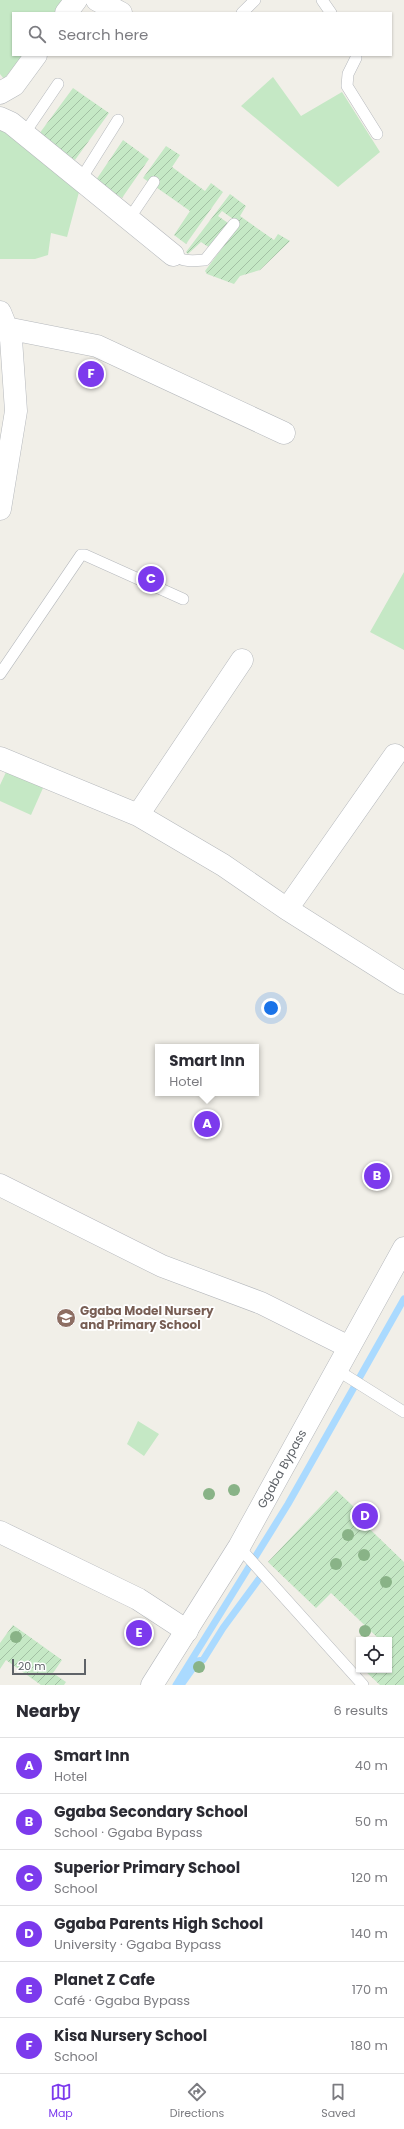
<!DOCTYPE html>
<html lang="en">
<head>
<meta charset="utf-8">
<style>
	body { margin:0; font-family:Poppins,sans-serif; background:#f2f2f3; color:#2b2b33 }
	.controls { position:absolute; right:12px; bottom:12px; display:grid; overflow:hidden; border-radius:0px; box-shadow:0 1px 3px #0004 }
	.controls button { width:36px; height:36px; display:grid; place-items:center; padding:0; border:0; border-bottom:1px solid #e1e1e2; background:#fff; color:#2b2b33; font:20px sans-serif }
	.scale { position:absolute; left:12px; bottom:10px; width:74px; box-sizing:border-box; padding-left:4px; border:2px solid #5f6368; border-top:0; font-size:11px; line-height:14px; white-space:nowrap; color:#5f6368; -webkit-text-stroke:3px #fff; paint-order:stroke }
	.you { position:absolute; left:271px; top:1008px; width:14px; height:14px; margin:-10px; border:3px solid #fff; border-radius:50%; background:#1a73e8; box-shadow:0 0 0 6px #1a73e833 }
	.badge { display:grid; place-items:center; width:26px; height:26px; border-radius:50%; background:#7c3aed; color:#fff; font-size:13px; font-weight:700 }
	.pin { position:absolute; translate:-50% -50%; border:2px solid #fff; box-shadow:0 1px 4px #0006 }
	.popup { position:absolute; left:155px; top:1044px; width:104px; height:52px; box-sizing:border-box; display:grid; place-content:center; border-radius:0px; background:#fff; filter:drop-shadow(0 1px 3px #0005); font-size:13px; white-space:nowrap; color:#7c7c81 }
	.popup b { font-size:15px; color:#2b2b33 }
	.popup::after { content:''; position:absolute; left:50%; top:100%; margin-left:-8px; border:8px solid transparent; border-top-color:#fff }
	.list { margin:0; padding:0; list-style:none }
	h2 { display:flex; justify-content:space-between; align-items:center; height:52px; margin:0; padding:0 16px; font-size:17px }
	h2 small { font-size:13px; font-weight:400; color:#7c7c81 }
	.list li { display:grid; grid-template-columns:26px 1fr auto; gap:12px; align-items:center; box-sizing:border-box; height:56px; padding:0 16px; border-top:1px solid #e1e1e2 }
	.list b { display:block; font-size:15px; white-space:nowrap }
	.list p { margin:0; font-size:13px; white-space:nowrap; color:#7c7c81 }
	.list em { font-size:13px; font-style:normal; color:#7c7c81 }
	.icon { flex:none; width:22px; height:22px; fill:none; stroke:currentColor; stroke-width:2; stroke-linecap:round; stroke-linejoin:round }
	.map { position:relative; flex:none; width:404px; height:1685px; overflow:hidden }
	.search { position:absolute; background:#fff; box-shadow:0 1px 3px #0004; left:12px; right:12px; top:12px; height:44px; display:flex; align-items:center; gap:10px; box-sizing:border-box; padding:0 14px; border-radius:0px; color:#7c7c81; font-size:15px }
	.sheet { height:388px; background:#fff }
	nav { display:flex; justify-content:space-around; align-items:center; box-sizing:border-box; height:56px; border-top:1px solid #e1e1e2; background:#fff; font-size:11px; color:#7c7c81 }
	nav a { display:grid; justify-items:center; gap:2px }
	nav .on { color:#7c3aed }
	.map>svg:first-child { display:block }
	.grass { fill:#c5e8c5 }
	.garden { fill:url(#garden-furrows) }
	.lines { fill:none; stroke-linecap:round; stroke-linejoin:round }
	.stream { stroke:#aadaff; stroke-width:7 }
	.service-casing { stroke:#b5b8bc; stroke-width:12 }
	.minor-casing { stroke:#b5b8bc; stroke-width:23 }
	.tertiary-casing { stroke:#b5b8bc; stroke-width:23 }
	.service { stroke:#fff; stroke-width:11 }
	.minor { stroke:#fff; stroke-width:22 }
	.tertiary { stroke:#fff; stroke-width:22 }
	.tree { fill:#89b387 }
	.labels { text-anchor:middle; stroke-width:3.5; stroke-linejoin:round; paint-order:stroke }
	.education-label { font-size:12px; font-weight:bold; fill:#785e54; stroke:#fff; text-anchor:start }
	.street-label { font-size:12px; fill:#5f6368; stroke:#fff }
</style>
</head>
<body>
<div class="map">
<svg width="404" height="1685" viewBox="0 0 404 1685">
	<defs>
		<pattern id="garden-furrows" width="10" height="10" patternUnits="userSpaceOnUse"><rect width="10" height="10" fill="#c5e8c5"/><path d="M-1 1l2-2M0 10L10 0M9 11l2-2" fill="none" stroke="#a3c0a4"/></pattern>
	</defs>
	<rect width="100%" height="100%" fill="#f1efe8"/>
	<!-- grass -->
	<path class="grass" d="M 0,0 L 64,0 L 54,13 L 13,13 L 13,55 L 23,55 L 4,79 L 0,74 Z
		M 273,77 L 301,116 L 342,92 L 380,152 L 338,187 L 241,106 Z
		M 0,123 L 79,192 L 67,237 L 51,233 L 48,255 L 35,259 L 0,259 Z
		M 404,572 L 404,650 L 370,632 Z
		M 7,770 L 43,788 L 31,815 L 0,801 L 0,785 Z
		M 138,1421 L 159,1434 L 144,1456 L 127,1444 Z"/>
	<!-- garden -->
	<path class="garden" d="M 73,88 L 109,113 L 75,160 L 39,134 Z
		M 123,140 L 149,159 L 122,198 L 96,180 Z
		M 166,146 L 180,155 L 172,167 L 205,191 L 211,183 L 223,192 L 186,244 L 174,235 L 190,211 L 143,178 Z
		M 230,194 L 246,206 L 240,216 L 274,240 L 278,234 L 290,241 L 260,270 L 240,276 L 234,284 L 207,274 L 205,271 L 240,224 L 222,211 L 218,216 L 228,223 L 210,248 L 201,242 L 188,254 L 186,252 Z
		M 336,1490 L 355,1508 L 352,1512 L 404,1562 L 404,1685 L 380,1685 L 364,1670 L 389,1670 L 389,1640 L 380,1640 L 331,1593 L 316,1608 L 268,1562 Z
		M 13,1625 L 62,1660 L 53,1673 L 66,1682 L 64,1685 L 41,1685 L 6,1660 L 0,1669 L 0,1643 Z"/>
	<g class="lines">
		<!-- stream -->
		<path class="stream" d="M 176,1685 L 288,1504 L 404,1299
			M 181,1685 L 198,1661 L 203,1660 L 223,1628 L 259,1579"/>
		<!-- service casing -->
		<g class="service-casing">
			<path id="service" d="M 322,0 L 331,13
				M 242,13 L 255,0
				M 356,55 L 356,58 L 348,74 L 347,86 L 377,134
				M 24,134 L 58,84
				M 81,179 L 118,120
				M 129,219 L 154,182
				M 173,255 C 183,262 193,261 205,260 L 234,224
				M 0,674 L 81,555 L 85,555 L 183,599
				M 337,1370 L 404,1412
				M 239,1547 L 363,1685"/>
		</g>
		<!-- minor casing -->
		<g class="minor-casing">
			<path id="minor" d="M 97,0 L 121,13
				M 66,13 L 76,0
				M 0,93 L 14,85 L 36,55
				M 0,118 L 11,123 L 173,255
				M 0,312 L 11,339 L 16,411 L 0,509
				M 6,328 L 97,346 L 284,433
				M 0,758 L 138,815 L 223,865 L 287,909 L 404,983
				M 138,815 L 242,660
				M 287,909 L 395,755
				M 0,1185 L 162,1266 L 261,1303 L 349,1347
				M 0,1532 L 138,1599 L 187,1631"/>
		</g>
		<!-- tertiary casing -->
		<g class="tertiary-casing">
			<path id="tertiary" d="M 152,1685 L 239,1547 L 404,1248"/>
		</g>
		<!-- service -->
		<use href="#service" class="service"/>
		<!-- minor -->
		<use href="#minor" class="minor"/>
		<!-- tertiary -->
		<use href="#tertiary" class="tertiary"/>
	</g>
	<!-- trees -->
	<g class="tree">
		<circle cx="234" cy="1490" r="6"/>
		<circle cx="209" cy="1494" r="6"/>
		<circle cx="348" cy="1535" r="6"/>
		<circle cx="364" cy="1555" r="6"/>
		<circle cx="336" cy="1564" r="6"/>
		<circle cx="386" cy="1582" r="6"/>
		<circle cx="365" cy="1631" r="6"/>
		<circle cx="16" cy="1637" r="6"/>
		<circle cx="199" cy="1667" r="6"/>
	</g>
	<!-- icons -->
	<defs>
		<g id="school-disc" transform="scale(1)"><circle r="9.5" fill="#8d6e63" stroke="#fff"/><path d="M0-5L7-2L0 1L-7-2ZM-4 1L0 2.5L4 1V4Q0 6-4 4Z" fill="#fff"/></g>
	</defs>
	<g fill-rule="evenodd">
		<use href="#school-disc" x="66" y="1318"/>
	</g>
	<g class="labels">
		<!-- education labels -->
		<g class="education-label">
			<text x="80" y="1315">Ggaba Model Nursery<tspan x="80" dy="14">and Primary School</tspan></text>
		</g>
		<!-- street labels -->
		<g class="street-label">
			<text transform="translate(282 1469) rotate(-61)" y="4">Ggaba Bypass</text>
		</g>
	</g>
</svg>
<div class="controls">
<button><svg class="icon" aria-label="locate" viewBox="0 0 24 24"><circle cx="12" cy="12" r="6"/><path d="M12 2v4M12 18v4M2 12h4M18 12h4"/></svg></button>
</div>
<div class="scale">20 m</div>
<div class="you"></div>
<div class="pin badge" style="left:207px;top:1124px">A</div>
<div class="popup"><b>Smart Inn</b>Hotel</div>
<div class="pin badge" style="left:377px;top:1176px">B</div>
<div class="pin badge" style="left:151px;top:579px">C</div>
<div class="pin badge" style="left:365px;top:1516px">D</div>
<div class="pin badge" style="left:139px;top:1633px">E</div>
<div class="pin badge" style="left:91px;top:374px">F</div>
<div class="search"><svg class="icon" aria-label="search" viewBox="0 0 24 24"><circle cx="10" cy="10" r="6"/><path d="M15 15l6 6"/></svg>Search here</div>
</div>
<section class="sheet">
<h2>Nearby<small>6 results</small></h2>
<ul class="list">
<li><span class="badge">A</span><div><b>Smart Inn</b><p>Hotel</p></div><em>40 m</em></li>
<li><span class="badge">B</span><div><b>Ggaba Secondary School</b><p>School · Ggaba Bypass</p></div><em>50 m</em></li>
<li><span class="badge">C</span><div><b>Superior Primary School</b><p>School</p></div><em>120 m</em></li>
<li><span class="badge">D</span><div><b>Ggaba Parents High School</b><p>University · Ggaba Bypass</p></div><em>140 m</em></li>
<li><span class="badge">E</span><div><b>Planet Z Cafe</b><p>Café · Ggaba Bypass</p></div><em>170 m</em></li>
<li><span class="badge">F</span><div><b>Kisa Nursery School</b><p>School</p></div><em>180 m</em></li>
</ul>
</section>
<nav>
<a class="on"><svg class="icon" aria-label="map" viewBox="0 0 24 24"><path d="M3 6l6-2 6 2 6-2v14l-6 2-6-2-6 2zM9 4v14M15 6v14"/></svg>Map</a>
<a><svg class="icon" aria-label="directions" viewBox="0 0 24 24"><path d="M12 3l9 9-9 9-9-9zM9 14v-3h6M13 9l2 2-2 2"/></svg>Directions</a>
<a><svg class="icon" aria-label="saved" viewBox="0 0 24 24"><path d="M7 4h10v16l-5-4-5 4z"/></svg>Saved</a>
</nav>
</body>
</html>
